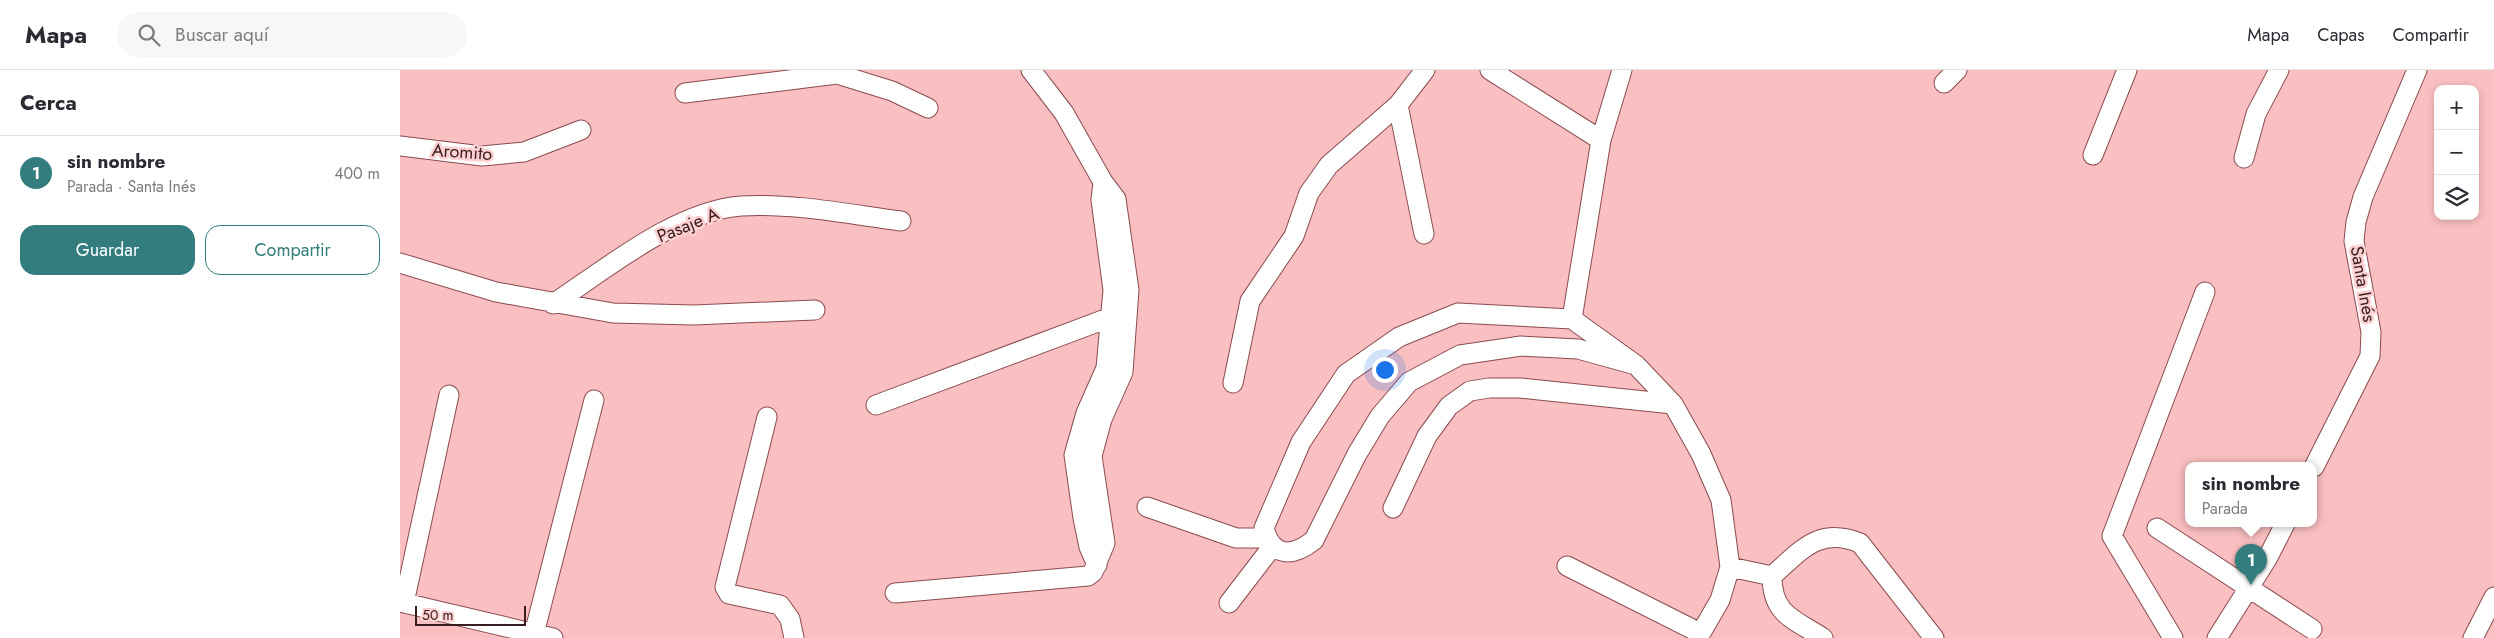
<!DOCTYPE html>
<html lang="es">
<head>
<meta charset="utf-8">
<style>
	body { margin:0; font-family:Jost,sans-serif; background:#f7f7f7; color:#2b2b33 }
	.controls { position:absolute; right:15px; top:15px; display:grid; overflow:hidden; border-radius:10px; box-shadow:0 2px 8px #0003 }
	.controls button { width:45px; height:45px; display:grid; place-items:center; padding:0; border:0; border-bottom:1px solid #e1e1e2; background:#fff; color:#2b2b33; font:25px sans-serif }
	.scale { position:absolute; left:15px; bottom:12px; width:111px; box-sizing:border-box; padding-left:5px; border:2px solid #381d1e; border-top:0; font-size:14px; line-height:18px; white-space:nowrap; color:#381d1e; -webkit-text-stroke:4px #fed0d1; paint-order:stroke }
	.you { position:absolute; left:984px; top:299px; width:18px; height:18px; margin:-12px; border:4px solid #fff; border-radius:50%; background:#1a73e8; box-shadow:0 0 0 8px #1a73e833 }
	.badge { display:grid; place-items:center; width:32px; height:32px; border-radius:50%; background:#337d7e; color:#fff; font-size:16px; font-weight:700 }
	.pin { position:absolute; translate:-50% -41px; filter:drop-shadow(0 1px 2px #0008) }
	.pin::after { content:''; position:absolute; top:26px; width:18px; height:15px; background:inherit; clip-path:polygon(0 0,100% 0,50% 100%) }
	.popup { position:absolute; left:1785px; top:392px; width:132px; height:65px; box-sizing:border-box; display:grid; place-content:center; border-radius:10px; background:#fff; filter:drop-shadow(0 1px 4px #0005); font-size:16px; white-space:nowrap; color:#7c7c81 }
	.popup b { font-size:19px; color:#2b2b33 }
	.popup::after { content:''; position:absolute; left:50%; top:100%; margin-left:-10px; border:10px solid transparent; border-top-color:#fff }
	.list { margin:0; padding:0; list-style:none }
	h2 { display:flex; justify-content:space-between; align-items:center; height:65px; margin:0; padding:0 20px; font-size:21px }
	h2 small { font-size:16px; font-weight:400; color:#7c7c81 }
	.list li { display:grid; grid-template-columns:32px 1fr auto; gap:15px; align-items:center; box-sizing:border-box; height:75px; padding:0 20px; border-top:1px solid #e1e1e2 }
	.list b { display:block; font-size:19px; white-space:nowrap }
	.list p { margin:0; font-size:16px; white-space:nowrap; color:#7c7c81 }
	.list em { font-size:16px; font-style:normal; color:#7c7c81 }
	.actions { display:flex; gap:10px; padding:15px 20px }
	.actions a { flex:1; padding:11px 0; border:1px solid #337d7e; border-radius:15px; text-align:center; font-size:18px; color:#337d7e }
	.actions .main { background:#337d7e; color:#fff }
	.icon { flex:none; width:28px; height:28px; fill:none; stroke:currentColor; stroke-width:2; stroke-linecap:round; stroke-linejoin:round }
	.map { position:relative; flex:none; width:2094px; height:568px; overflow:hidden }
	header { display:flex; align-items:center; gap:30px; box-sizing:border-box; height:70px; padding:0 25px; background:#fff; border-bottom:1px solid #e1e1e2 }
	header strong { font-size:24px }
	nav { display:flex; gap:28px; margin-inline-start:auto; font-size:18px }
	.search { width:350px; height:45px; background:#f7f7f7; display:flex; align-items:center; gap:12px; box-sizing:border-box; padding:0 18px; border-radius:28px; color:#7c7c81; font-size:19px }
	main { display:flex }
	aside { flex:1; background:#fff }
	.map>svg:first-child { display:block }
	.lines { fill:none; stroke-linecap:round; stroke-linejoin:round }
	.minor-casing { stroke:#8a4b4e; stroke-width:21 }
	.minor { stroke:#fff; stroke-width:19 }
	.labels { text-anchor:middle; stroke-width:5; stroke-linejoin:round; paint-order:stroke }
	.street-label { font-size:18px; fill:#381d1e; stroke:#fed0d1 }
</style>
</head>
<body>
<header>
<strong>Mapa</strong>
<div class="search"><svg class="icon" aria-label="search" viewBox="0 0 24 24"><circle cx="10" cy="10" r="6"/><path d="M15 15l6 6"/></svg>Buscar aquí</div>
<nav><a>Mapa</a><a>Capas</a><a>Compartir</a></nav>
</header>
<main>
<aside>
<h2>Cerca<small></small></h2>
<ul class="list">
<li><span class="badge">1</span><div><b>sin nombre</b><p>Parada · Santa Inés</p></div><em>400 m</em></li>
</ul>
<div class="actions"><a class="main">Guardar</a><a>Compartir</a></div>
</aside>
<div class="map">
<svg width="2094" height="568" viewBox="0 0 2094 568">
	<rect width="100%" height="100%" fill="#fabfc0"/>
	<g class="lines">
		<!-- minor casing -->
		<g class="minor-casing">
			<path id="minor" d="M 1090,0 L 1201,70
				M 437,4 L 492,21 L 528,38
				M 1544,13 L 1557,0
				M 285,23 L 437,4 L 437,0
				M 998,35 L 1024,164
				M 0,76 L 82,86 L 124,82 L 181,60
				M 1693,85 L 1727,0
				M 1844,88 L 1856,44 L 1879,0
				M 0,193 L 96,222 L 213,243 L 294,245 L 415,240
				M 153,234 C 206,199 276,141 341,136 C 394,133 448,144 501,151
				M 1172,249 L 1201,70 L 1222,0
				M 1236,295 L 1178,279 L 1121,276 L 1060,285 L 1009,312 L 980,346 L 957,384 L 914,470 C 893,487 872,488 864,458 L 901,372 L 946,304 L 999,267 L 1058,243 L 1172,249 L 1236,295 L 1273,334 L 1301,384 L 1321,430 L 1330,497 L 1320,530 L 1298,568
				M 833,313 L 850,231 L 894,166 L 909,123 L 929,95 L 998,35 L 1025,0
				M 476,335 L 711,247
				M 367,347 L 325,517 L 329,524 L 380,535 L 390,549 L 394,568
				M 1914,397 L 1970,286 L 1971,262 L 1954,171 L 1956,152 L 1963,127 L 2017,0
				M 747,437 L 836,468 L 867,468
				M 993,438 L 1027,366 L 1049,336 L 1070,321 L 1089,318 L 1120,318 L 1273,334
				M 1757,458 L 1912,559
				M 697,495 L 689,477 L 683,448 L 674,385 L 686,343 L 706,298 L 713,220 L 701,130 L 703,112
				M 1167,496 L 1300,563
				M 1330,497 L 1372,506
				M 1372,506 C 1401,481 1418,456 1460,473 L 1534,568
				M 1372,506 C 1372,545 1394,549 1423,568
				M 495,523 L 688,506 L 693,502 L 705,473 L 692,386 L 702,349 L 723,302 L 729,220 L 716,129 L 703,112 L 664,43 L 631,0
				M 0,532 L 153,568
				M 4,533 L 49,325
				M 829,533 L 872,477
				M 134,564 L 194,330
				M 1773,568 L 1712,466 L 1805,222
				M 1817,568 L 1867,489 L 1885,454
				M 2073,568 L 2094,527"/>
		</g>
		<!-- minor -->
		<use href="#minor" class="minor"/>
	</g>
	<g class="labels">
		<!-- street labels -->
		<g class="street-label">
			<text transform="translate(62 82) rotate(4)" y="6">Aromito</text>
			<text transform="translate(288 155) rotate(-22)" y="6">Pasaje A</text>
			<text transform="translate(1963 214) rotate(80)" y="6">Santa Inés</text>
		</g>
	</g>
</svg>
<div class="controls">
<button>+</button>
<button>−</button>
<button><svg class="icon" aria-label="layers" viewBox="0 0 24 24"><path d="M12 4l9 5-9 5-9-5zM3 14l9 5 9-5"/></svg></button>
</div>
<div class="scale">50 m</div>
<div class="you"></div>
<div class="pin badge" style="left:1851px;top:515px">1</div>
<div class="popup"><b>sin nombre</b>Parada</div>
</div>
</main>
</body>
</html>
